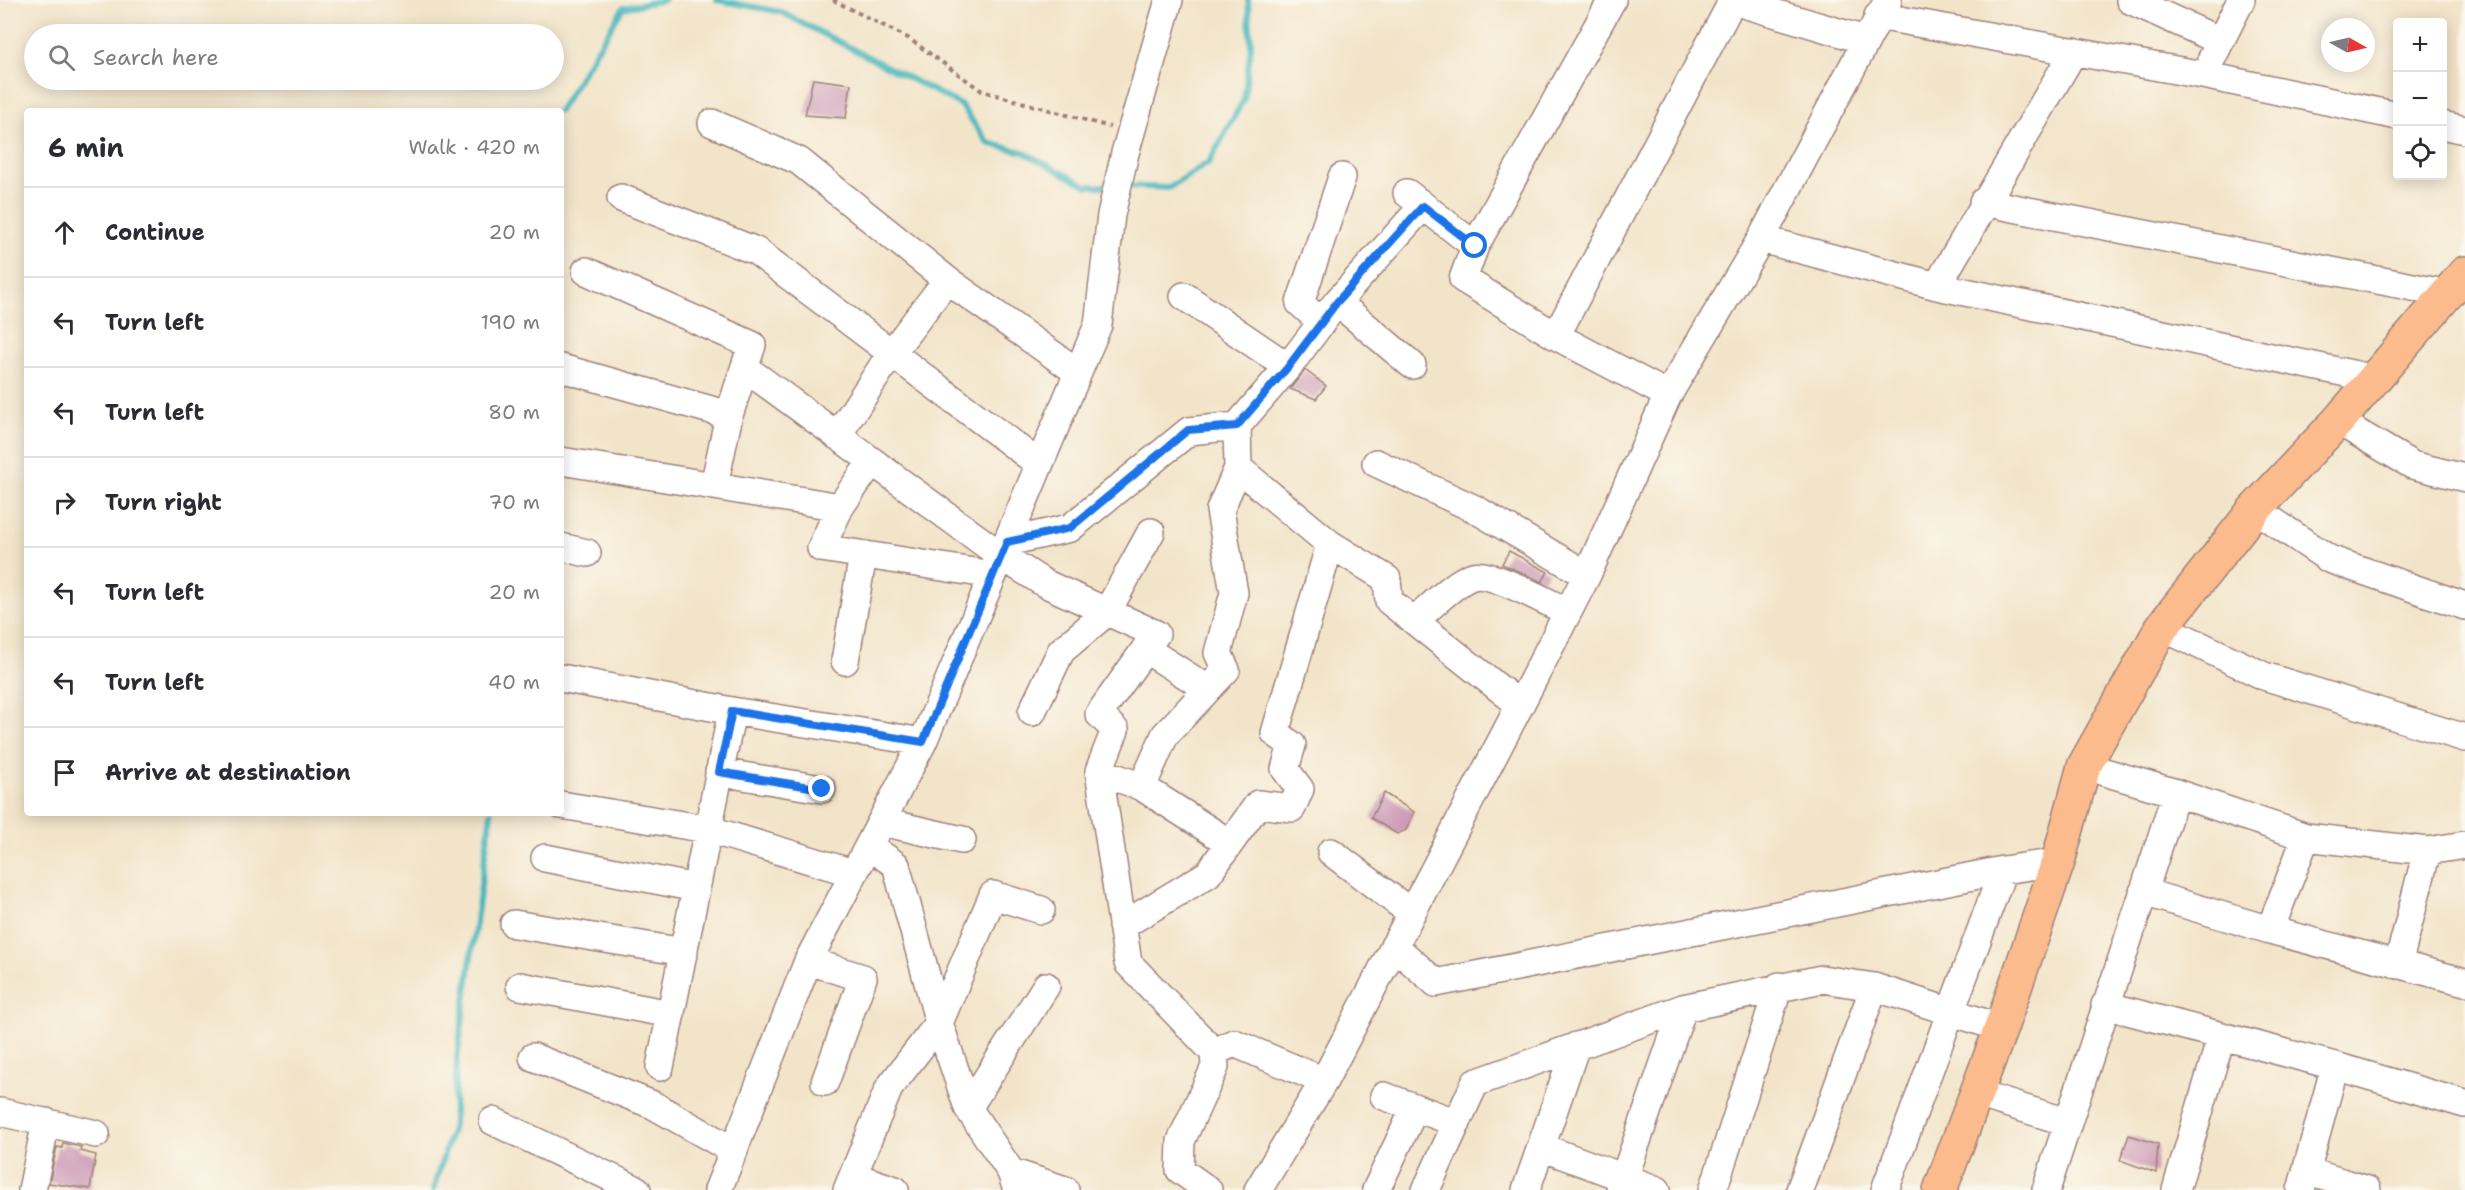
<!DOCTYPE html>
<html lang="en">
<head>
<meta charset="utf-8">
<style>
	body { margin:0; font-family:"Shantell Sans",sans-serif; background:#f2f2f3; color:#2b2b33 }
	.controls { position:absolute; right:18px; top:18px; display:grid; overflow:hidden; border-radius:6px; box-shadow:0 3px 15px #0003 }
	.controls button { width:54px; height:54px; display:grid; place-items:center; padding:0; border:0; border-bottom:2px solid #e1e1e2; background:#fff; color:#2b2b33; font:30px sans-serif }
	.compass { position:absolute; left:2321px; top:18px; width:54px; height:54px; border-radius:50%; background:#fff; box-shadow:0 3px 15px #0003; rotate:98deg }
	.stop { position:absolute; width:18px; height:18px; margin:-14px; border:4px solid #1a73e8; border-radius:50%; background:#fff }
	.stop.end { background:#1a73e8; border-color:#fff; box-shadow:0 2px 6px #0008 }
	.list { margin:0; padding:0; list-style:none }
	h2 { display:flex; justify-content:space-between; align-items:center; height:78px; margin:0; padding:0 24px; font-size:26px }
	h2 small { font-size:20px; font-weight:400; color:#7c7c81 }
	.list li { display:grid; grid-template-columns:39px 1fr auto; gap:18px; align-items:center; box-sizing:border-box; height:90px; padding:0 24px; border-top:2px solid #e1e1e2 }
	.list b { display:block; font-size:22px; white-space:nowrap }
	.list em { font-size:20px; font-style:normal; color:#7c7c81 }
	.icon { flex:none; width:33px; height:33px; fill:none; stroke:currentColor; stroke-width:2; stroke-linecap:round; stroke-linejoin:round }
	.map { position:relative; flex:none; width:2465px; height:1190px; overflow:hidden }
	.search { position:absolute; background:#fff; box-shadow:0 3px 15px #0003; left:24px; top:24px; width:540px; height:66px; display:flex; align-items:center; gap:15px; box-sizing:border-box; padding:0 21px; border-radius:33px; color:#7c7c81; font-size:22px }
	.panel { position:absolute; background:#fff; box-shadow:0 3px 15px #0003; left:24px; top:108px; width:540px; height:708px; border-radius:6px }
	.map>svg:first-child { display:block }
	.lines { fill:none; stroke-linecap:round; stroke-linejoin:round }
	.stream { stroke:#46b6bc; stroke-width:6 }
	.building { fill:#cd9cb8 }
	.minor-casing { stroke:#9e827a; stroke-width:30 }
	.major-casing { stroke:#9e827a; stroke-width:36 }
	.path { stroke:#9e827a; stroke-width:4; stroke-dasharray:4.5 4.5; stroke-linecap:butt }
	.minor { stroke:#fff; stroke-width:27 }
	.major { stroke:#fbbb8d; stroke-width:33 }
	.route { stroke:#1a73e8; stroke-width:8 }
</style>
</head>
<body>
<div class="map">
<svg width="2465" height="1190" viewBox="0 0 2465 1190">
	<rect width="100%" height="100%" fill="#fbf7ec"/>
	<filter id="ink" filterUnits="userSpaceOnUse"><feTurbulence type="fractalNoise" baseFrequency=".0167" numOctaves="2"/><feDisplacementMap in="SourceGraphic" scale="12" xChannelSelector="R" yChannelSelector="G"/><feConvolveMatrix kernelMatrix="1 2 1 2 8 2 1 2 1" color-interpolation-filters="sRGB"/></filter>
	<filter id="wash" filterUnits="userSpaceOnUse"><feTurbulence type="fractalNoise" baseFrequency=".008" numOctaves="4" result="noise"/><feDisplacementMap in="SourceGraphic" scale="24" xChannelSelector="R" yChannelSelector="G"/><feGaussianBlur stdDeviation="1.35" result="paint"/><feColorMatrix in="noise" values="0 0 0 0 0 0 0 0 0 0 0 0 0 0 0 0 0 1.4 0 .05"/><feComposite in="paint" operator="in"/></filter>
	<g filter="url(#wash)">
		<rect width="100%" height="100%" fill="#f2e4c9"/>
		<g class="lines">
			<!-- stream -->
			<path class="stream" d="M 717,0 L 781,12 L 961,105 L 988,143 L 1023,152 L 1087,186 L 1111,186
				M 559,111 L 623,8 L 664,0
				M 1124,186 L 1169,188 L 1209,162 L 1244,99 L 1251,45 L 1248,0
				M 433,1190 L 453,1126 L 457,1059 L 491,813"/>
		</g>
		<g id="blocks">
			<!-- building -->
			<path class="building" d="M 813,79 L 851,84 L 846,118 L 805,115 Z
				M 1305,370 L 1326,386 L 1316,399 L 1290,389 Z
				M 1509,551 L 1548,572 L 1542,582 L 1502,564 Z
				M 1384,793 L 1414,812 L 1406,830 L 1397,834 L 1371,818 Z
				M 2129,1135 L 2158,1144 L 2156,1173 L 2120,1160 Z
				M 63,1143 L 81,1147 L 80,1151 L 96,1155 L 90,1189 L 49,1183 L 57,1147 L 62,1148 Z"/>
		</g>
	</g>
	<g filter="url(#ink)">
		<use href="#blocks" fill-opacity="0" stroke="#9e827a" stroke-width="1.5"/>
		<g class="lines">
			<!-- minor casing -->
			<g class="minor-casing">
				<path id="minor" d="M 1612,0 L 1475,246 L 1463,279 L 1556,336 L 1668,395
					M 1730,0 L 1865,40
					M 2130,0 L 2220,41
					M 1878,16 L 2203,75 L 2398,116
					M 2212,58 L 2241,0
					M 712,123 L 799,161 L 947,280 L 1076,371
					M 2442,125 L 2465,130
					M 1407,193 L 1475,246
					M 621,198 L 756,251 L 1039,464
					M 1983,202 L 2448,294
					M 1761,239 L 1937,286 L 2375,379
					M 586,271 L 752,345 L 729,415 L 714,486 L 840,507
					M 1937,286 L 2074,51
					M 1184,296 L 1288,367
					M 1337,302 L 1412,365
					M 1321,322 L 1300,303 L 1342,177
					M 1556,336 L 1733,0
					M 561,368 L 729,415
					M 745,368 L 1000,555 L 1044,583 L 1156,634 L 1099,714 L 1115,730 L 1099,771 L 1128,963 L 1214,1052 L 1215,1067 L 1181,1141 L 1180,1170 L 1208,1190
					M 2338,421 L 2412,465 L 2465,478
					M 1237,426 L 1238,468 L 1330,544 L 1387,579 L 1389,601 L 1520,705
					M 837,436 L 890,355 L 947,280
					M 561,461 L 714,486
					M 872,461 L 840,507 L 821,548 L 993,575
					M 1376,463 L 1475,509 L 1587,575
					M 2255,509 L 2329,559 L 2465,606
					M 1007,542 L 1070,528 L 1189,431 L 1237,426 L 1288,367 L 1337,302 L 1423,206
					M 561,547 L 587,553
					M 1414,621 C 1429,609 1455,581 1473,576 C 1492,571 1548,603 1568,612
					M 2162,627 L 2264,676 L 2465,738
					M 1145,649 L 1208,689
					M 845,661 L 863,555
					M 561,678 L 732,711 L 923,742
					M 1032,712 L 1061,651 L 1107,612 L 1151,532
					M 2084,766 L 2176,793 L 2306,837 L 2427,851 L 2465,845
					M 1099,771 L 1142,787 L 1228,842
					M 719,772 L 822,789
					M 1142,787 L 1165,735 L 1226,670 L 1218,653 L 1234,593 L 1220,510 L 1238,468
					M 561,805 L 707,829 L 853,873
					M 882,822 L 962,840
					M 869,846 L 896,865 L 939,1023 L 968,1108 L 1011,1172 L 1017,1190
					M 1331,852 L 1410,912
					M 545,858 L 696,888
					M 2143,892 L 2270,930 L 2465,982
					M 514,924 L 684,952
					M 1122,926 L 1208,874 L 1258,804 L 1292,808 L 1300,789 L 1285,769 L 1292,745 L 1275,733 L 1330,544
					M 2270,930 L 2306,837
					M 1394,946 L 1436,983 L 2003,870 L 2058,862
					M 808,961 L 863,978 L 825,1082
					M 2398,965 L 2427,851
					M 520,986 L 671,1014
					M 2105,1005 L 2335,1066 L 2465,1104
					M 1214,1052 L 1234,1043 L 1324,1081
					M 533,1057 L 653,1105 L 734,1151
					M 660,1067 L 732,711
					M 1977,1094 L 2067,1122
					M 1384,1096 L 1457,1123
					M 968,1108 L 1046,986
					M 0,1112 L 96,1134
					M 493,1121 L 637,1190
					M 1541,1147 L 1657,1190
					M 2306,1171 L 2367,1190
					M 1011,1172 L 1065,1190
					M 853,1176 L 895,1190
					M 32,1190 L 46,1122
					M 718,1190 L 808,961 L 923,742 L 1098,325 L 1111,215 L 1125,153 L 1169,0
					M 847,1190 L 889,1088 L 939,1023 L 993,895 L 1041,910
					M 1258,1190 L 1324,1081 L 1520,705 L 1587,575 L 1668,395 L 1761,239 L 1888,0
					M 1376,1190 L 1415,1108
					M 1426,1190 L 1475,1083 L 1683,1008 L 1822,979 L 1874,987 L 2001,1028
					M 1526,1190 L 1576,1046
					M 1620,1190 L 1683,1008
					M 1713,1190 L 1779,986
					M 1800,1190 L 1874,987
					M 1885,1190 L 2003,870
					M 2046,1190 L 2176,793
					M 2176,1190 L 2221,1038
					M 2301,1190 L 2335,1066"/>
			</g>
			<!-- major casing -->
			<g class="major-casing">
				<path id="major" d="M 1940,1190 L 2001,1028 L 2058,862 L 2084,766 L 2162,627 L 2255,509 L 2338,421 L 2465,273"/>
			</g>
			<!-- path -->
			<path class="path" d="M 833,0 L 908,38 L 982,91 L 1110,127"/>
			<!-- minor -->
			<use href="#minor" class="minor"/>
			<!-- major -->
			<use href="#major" class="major"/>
		</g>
	</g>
	<g class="lines" filter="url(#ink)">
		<!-- route -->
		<path class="route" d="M 822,789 L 719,772 L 732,711 L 923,742 L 1007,542 L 1070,528 L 1188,430 L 1237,426 L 1288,367 L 1337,302 L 1423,206 L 1475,246"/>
	</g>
</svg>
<div class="controls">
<button>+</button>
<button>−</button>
<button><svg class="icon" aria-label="locate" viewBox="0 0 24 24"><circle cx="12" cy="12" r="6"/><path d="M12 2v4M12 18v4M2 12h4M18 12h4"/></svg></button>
</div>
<svg class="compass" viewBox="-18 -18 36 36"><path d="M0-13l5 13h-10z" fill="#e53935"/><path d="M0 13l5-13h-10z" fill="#7c7c81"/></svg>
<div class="stop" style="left:1475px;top:246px"></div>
<div class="stop end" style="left:822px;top:789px"></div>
<div class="search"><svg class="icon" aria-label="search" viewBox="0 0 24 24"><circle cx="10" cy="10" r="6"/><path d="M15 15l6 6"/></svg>Search here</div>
<section class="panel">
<h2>6 min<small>Walk · 420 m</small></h2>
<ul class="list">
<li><svg class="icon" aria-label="ahead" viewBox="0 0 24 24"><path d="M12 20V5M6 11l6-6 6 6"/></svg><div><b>Continue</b></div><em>20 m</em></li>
<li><svg class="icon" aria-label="left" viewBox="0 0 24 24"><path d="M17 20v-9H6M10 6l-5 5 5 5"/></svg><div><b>Turn left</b></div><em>190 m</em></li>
<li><svg class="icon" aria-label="left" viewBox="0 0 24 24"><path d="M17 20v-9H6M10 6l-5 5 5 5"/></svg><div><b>Turn left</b></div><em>80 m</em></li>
<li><svg class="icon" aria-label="right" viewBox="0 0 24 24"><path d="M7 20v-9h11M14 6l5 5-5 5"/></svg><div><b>Turn right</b></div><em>70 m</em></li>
<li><svg class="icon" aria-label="left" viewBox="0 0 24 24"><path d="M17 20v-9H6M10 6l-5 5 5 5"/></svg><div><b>Turn left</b></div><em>20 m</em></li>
<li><svg class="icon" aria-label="left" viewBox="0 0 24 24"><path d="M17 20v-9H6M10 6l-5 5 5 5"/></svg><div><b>Turn left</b></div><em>40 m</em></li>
<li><svg class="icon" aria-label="arrive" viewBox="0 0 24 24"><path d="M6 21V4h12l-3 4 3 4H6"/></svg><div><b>Arrive at destination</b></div></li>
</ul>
</section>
</div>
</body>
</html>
